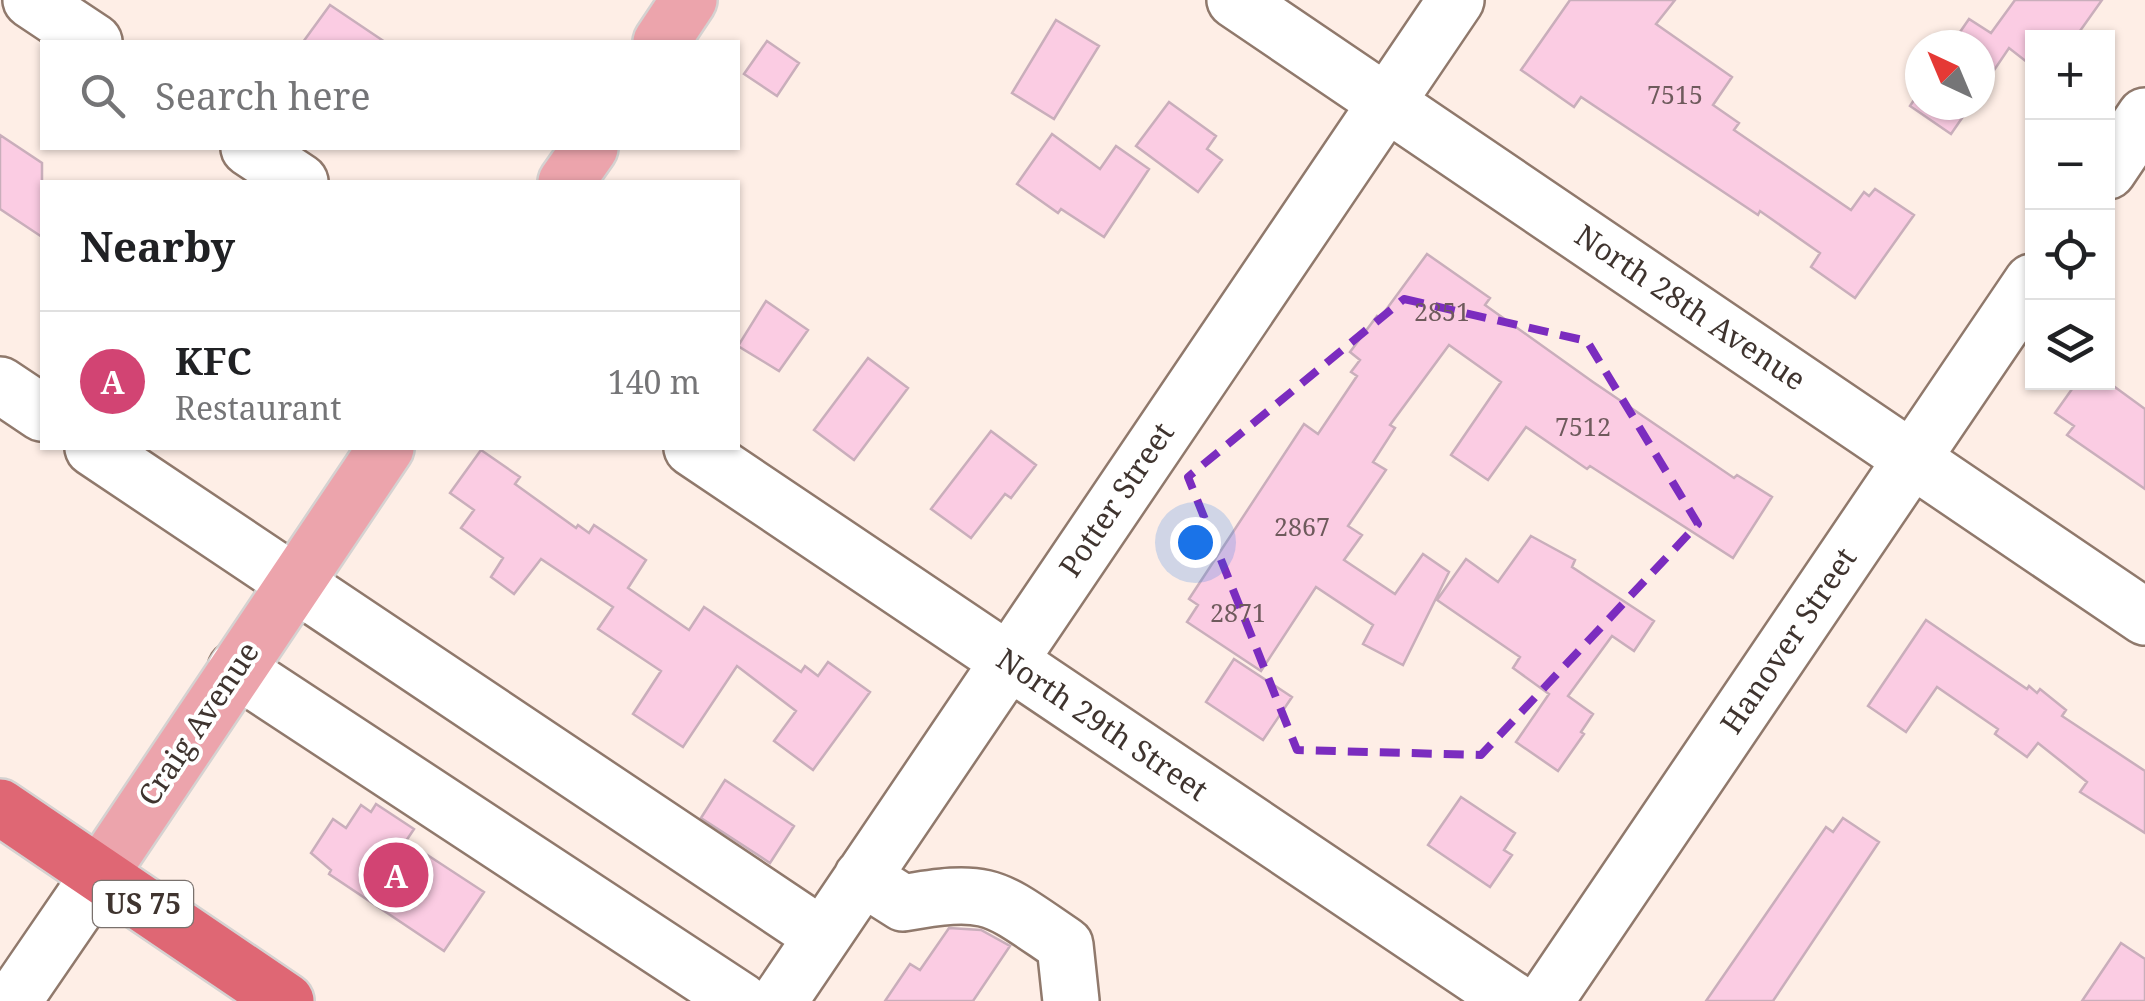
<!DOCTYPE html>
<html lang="en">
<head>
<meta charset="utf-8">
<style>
	body { margin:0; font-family:"Noto Serif",serif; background:#f6f6f6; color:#202124 }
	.controls { position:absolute; right:30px; top:30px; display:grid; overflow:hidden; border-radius:0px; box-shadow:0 2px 8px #0004 }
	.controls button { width:90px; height:90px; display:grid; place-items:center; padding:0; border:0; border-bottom:2px solid #e0e0e0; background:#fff; color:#202124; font:50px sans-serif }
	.compass { position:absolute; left:1905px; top:30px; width:90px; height:90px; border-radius:50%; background:#fff; box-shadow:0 2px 8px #0004; rotate:316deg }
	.you { position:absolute; left:1195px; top:542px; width:35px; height:35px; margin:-25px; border:8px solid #fff; border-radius:50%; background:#1a73e8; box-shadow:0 0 0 15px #1a73e833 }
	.badge { display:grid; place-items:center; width:65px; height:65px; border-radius:50%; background:#d24473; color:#fff; font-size:32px; font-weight:700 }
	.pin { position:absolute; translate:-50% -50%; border:5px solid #fff; box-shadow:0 2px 10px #0006 }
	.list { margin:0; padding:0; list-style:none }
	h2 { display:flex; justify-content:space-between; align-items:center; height:130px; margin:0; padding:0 40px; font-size:42px }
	h2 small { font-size:32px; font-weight:400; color:#757577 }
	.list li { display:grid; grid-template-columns:65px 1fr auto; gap:30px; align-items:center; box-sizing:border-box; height:140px; padding:0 40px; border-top:2px solid #e0e0e0 }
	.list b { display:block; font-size:38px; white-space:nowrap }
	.list p { margin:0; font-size:32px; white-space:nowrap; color:#757577 }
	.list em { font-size:32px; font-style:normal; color:#757577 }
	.icon { flex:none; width:55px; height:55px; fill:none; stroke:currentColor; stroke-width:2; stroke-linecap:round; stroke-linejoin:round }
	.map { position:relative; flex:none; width:2145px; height:1001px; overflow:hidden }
	.search { position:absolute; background:#fff; box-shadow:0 2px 8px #0004; left:40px; top:40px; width:700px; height:110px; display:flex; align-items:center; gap:25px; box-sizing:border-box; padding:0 35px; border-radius:0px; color:#757577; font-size:38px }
	.panel { position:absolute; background:#fff; box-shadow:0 2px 8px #0004; left:40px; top:180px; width:700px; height:270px; border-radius:0px }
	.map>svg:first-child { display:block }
	.building { fill:#fbcce3; stroke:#c9aebb; stroke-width:2.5 }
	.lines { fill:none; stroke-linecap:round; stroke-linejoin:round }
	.minor-casing { stroke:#90796c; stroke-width:60 }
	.major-casing { stroke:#d5d2d1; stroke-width:60 }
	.highway-casing { stroke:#d5d2d1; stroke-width:60 }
	.minor { stroke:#fff; stroke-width:55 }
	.major { stroke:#eca4ac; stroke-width:55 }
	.highway { stroke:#df6774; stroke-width:55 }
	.marked { fill:none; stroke:#7b2cbf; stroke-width:8; stroke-dasharray:20 12; stroke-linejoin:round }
	.labels { text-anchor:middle; stroke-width:8; stroke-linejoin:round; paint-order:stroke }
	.number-label { font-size:25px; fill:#6e5a5c }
	.shield { fill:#fff; stroke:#79716d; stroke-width:2.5 }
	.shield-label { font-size:28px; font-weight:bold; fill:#3f342f }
	.street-label { font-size:30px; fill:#3f342f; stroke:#fff }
</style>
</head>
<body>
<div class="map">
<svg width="2145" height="1001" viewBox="0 0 2145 1001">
	<rect width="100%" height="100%" fill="#feeee6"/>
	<!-- building -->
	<path class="building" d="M 1570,0 L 1675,0 L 1656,24 L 1732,77 L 1713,105 L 1739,123 L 1734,130 L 1851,210 L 1864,192 L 1869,196 L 1875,189 L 1914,215 L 1855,298 L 1811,267 L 1820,253 L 1760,211 L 1758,215 L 1581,97 L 1574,107 L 1521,70 Z
		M 2015,0 L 2102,0 L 2075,38 L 2032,38 L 2032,66 L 2009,48 L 1980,91 L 1980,45 L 1951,45 L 1969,19 L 1991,33 Z
		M 330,5 L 385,42 L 303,42 Z
		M 1056,20 L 1099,46 L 1054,119 L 1012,93 Z
		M 767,41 L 799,63 L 777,96 L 744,74 Z
		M 1920,91 L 1920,105 L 1971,105 L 1951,134 L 1910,106 Z
		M 1169,102 L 1216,136 L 1207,149 L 1222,160 L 1198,192 L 1136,146 Z
		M 1052,134 L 1100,169 L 1116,146 L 1149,169 L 1104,237 L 1061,209 L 1058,213 L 1017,184 Z
		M 0,135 L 42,163 L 42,237 L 0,209 Z
		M 1427,254 L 1490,298 L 1485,305 L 1593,382 L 1734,478 L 1737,475 L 1772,497 L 1733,558 L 1590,466 L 1587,469 L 1526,427 L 1488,480 L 1451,455 L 1501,382 L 1449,345 L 1390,425 L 1395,428 L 1373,462 L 1386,470 L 1348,526 L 1362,535 L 1344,560 L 1395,594 L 1423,554 L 1449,572 L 1403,665 L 1363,644 L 1373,625 L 1316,587 L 1261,671 L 1187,622 L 1198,605 L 1189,599 L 1304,424 L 1318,434 L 1357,376 L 1351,372 L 1360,360 L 1350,352 L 1377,316 L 1380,318 Z
		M 766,301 L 808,330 L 779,371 L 738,346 Z
		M 868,358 L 908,388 L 854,460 L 814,430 Z
		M 2077,382 L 2108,382 L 2145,409 L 2145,489 L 2067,435 L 2074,426 L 2055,413 Z
		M 991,431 L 1036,465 L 1011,498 L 1005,494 L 971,538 L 931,509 Z
		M 481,450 L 520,477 L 515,484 L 576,528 L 578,525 L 589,533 L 594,525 L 646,560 L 628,588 L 689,630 L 704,607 L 801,672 L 805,666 L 818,676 L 828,662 L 870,692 L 813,770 L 774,741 L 796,711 L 737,666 L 683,747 L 633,714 L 661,671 L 598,629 L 613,607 L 541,559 L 514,594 L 491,577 L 503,558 L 461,528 L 474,510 L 450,493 Z
		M 1531,536 L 1575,560 L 1572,567 L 1654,621 L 1634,651 L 1612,636 L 1568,696 L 1593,714 L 1581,732 L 1584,734 L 1558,771 L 1516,742 L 1549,694 L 1513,668 L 1520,657 L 1437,600 L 1466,559 L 1498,582 Z
		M 1926,620 L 2027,689 L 2029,686 L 2037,693 L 2040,689 L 2066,710 L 2062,716 L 2145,771 L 2145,833 L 2080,792 L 2087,782 L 2038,743 L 2027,757 L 1995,734 L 1998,729 L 1937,687 L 1906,732 L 1868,706 Z
		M 1234,659 L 1292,697 L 1263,740 L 1206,702 Z
		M 725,780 L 794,826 L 770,863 L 701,818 Z
		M 1461,797 L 1515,833 L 1504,850 L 1512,855 L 1490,887 L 1428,845 Z
		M 376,804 L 414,829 L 406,841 L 484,892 L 444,951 L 329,874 L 331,870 L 311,853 L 333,819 L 346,828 L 361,805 L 371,812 Z
		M 1843,818 L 1879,842 L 1773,1001 L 1706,1001 L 1826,827 L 1833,832 Z
		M 949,928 L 981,930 L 1010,946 L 973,1001 L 885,1001 L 910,964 L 920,970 Z
		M 2121,943 L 2145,959 L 2145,1001 L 2082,1001 Z"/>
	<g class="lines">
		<!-- minor casing -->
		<g class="minor-casing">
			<path id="minor" d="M 31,0 L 94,42
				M 1235,0 L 2145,617
				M 249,148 L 300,182
				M 2108,171 L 2145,116
				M 0,385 L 42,413
				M 93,448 L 822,936
				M 692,448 L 1514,1001
				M 236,669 L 741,1001
				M 862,877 L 903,903 C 991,887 994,897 1065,945 L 1071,1001
				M 13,1001 L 100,874
				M 779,1001 L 1456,0
				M 1545,1001 L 2032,282"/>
		</g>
		<!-- major casing -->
		<g class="major-casing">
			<path id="major" d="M 661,42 L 689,0
				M 566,182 L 590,148
				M 100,874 L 386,448"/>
		</g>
		<!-- highway casing -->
		<g class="highway-casing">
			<path id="highway" d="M 0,807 L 286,1001"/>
		</g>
		<!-- minor -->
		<use href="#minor" class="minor"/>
		<!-- major -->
		<use href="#major" class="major"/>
		<!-- highway -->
		<use href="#highway" class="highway"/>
	</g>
	<!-- marked area -->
	<path class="marked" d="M 1404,299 L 1587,341 L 1698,524 L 1481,755 L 1297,750 L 1188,477 Z"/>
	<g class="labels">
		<!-- number labels -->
		<g class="number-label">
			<text x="1675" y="104">7515</text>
			<text x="1442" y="321">2851</text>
			<text x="1583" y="436">7512</text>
			<text x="1302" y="536">2867</text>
			<text x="1238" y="622">2871</text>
		</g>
		<!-- shield labels -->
		<rect class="shield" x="93" y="881" width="100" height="46" rx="8"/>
		<g class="shield-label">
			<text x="143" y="914">US 75</text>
		</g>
		<!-- street labels -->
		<g class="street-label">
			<text transform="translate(1690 308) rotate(34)" y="10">North 28th Avenue</text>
			<text transform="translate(1117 500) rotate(-56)" y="10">Potter Street</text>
			<text transform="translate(1789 641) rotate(-56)" y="10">Hanover Street</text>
			<text transform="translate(199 724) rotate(-56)" y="10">Craig Avenue</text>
			<text transform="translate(1102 725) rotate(34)" y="10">North 29th Street</text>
		</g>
	</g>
</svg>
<div class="controls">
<button>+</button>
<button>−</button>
<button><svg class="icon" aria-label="locate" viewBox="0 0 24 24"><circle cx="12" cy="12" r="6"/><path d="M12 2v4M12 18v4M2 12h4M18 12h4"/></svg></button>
<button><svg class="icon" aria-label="layers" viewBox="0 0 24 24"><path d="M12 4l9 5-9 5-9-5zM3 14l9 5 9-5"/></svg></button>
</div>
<svg class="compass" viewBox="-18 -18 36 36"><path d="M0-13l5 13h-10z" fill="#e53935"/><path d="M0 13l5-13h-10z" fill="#757577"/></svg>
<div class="you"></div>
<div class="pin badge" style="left:396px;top:875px">A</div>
<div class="search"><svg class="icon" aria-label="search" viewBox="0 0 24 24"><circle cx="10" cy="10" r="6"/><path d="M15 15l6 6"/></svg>Search here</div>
<section class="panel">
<h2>Nearby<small></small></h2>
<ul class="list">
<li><span class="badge">A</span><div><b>KFC</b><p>Restaurant</p></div><em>140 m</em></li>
</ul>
</section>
</div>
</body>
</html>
